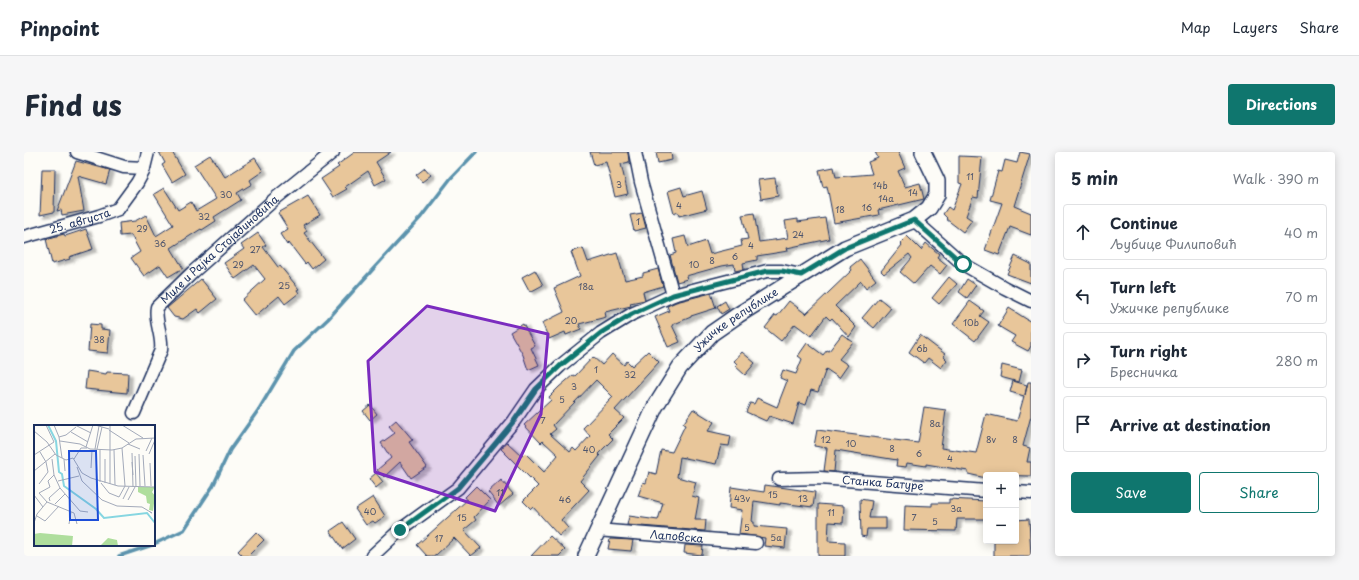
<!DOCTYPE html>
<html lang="en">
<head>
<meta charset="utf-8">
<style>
	body { margin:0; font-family:"Playpen Sans",sans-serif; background:#f6f6f7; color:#1f2937 }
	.controls { position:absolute; right:12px; bottom:12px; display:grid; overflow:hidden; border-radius:4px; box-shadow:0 2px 10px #0003 }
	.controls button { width:36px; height:36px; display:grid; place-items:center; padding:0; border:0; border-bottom:1px solid #e0e1e3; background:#fff; color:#1f2937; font:20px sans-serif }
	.stop { position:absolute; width:12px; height:12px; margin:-9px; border:3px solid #0f766e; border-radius:50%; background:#fff }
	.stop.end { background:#0f766e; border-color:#fff; box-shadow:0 1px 4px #0008 }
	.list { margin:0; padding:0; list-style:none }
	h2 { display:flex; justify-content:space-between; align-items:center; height:52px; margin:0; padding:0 16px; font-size:17px }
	h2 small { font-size:13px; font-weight:400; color:#747a83 }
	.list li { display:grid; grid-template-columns:26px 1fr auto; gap:12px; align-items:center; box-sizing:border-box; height:56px; margin:0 8px 8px; padding:0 8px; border:1px solid #e0e1e3; border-radius:4px }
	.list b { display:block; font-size:15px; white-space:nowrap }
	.list p { margin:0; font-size:13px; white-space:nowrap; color:#747a83 }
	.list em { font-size:13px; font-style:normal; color:#747a83 }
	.actions { display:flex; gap:8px; padding:12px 16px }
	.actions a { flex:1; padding:9px 0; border:1px solid #0f766e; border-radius:4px; text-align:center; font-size:14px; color:#0f766e }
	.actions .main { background:#0f766e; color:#fff }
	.icon { flex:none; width:22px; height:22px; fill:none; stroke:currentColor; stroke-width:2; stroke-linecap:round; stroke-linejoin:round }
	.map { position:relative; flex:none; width:1007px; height:404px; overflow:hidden; border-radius:4px }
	header { display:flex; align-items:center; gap:24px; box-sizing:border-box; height:56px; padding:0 20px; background:#fff; border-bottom:1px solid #e0e1e3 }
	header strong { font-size:19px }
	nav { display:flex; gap:22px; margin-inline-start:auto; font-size:14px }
	.intro { display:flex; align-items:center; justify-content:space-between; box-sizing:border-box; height:96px; padding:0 24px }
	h1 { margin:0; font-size:28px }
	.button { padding:10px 18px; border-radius:4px; background:#0f766e; color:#fff; font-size:14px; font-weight:700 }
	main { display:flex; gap:24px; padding:0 24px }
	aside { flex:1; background:#fff; border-radius:4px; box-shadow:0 2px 10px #0003 }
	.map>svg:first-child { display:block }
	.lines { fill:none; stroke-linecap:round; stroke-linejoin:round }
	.stream { stroke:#5b93ad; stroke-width:3.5 }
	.building { fill:#e8c69a; stroke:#1b2f5e; fill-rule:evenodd; filter:url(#shadow) }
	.minor-casing { stroke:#1b2f5e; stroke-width:15 }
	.tertiary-casing { stroke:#1b2f5e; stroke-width:18 }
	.minor { stroke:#fdfcf7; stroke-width:12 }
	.tertiary { stroke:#fdfcf7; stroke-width:15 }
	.route { stroke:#0f766e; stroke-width:5 }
	.marked { fill:#7b2cbf; fill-opacity:0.2; stroke:#7b2cbf; stroke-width:3; stroke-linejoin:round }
	.labels { text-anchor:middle; stroke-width:3; stroke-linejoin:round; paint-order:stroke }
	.number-label { font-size:9px; fill:#4e556d }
	.street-label { font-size:11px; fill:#1b2f5e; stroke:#fdfcf7 }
	.inset-river { fill:none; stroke:#86d6e1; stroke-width:2 }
	.inset-road { fill:none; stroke:#a3aaba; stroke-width:1 }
	.view { fill:#1d4ed8; fill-opacity:0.15; stroke:#1d4ed8; stroke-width:2 }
	.inset-edge { fill:none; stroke:#1b2f5e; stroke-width:2 }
</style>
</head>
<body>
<header>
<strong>Pinpoint</strong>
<nav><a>Map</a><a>Layers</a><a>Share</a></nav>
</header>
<div class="intro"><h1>Find us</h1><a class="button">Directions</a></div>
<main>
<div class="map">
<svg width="1007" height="404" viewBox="0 0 1007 404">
	<defs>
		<filter id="shadow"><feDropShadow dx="4.5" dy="2.5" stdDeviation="1" flood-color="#0004"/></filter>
	</defs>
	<rect width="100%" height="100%" fill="#fdfcf7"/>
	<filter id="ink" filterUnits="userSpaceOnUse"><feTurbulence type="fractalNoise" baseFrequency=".025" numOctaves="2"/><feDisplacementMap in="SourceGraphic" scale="8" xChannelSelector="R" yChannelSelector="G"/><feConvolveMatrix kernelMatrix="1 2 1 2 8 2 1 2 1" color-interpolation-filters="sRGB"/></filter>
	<g filter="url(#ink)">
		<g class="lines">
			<!-- stream -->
			<path class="stream" d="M 130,392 L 160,378 L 189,334 L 206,298 L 235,257 L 270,199 L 304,167 L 351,115 L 397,65 L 427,26 L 452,0
				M 95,404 L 128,393"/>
		</g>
		<!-- building -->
		<path class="building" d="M 135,0 L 148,0 L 161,22 L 148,30 L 138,13 L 141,11 Z
			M 331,0 L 367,0 L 352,10 L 362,27 L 351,33 L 344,19 L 321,35 L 323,37 L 309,45 L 297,27 L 315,15 L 313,13 Z
			M 566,0 L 604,0 L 605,10 L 597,12 L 604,42 L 591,45 L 582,10 L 570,13 Z
			M 632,0 L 647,0 L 648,8 L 634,11 Z
			M 851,0 L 874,0 L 881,16 L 874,19 L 881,35 L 896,31 L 900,47 L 854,58 L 855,63 L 810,71 L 803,34 L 799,35 L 795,18 L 810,15 L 812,25 L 848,22 L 844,10 L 854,6 Z
			M 996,0 L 1006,2 L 990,54 L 1007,61 L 1007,83 L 986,75 L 975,103 L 961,98 L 978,51 L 966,48 L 974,19 L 978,20 L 981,8 L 993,11 Z
			M 186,3 L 201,25 L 231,6 L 239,19 L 226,28 L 228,32 L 213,41 L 217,48 L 190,65 L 192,69 L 178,78 L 177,77 L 147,96 L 159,116 L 144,125 L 136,113 L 120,124 L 107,106 L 116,100 L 107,83 L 96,84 L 95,71 L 111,69 L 122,63 L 132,84 L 149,73 L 130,42 L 140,36 L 154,58 L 167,50 L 172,59 L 192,47 L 170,13 Z
			M 935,4 L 958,5 L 954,46 L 949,45 L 942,64 L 948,68 L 939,80 L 922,67 L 923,66 L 919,62 L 924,55 L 928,58 L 938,32 L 935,31 Z
			M 52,9 L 86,18 L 82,32 L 54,24 L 60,59 L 38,63 L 37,58 L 33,59 Z
			M 401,16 L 407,23 L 398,30 L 392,23 Z
			M 18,17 L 31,17 L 30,60 L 16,63 Z
			M 751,26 L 754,44 L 737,47 L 734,28 Z
			M 657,35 L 660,44 L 678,39 L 683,57 L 655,64 L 654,60 L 650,62 L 644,39 Z
			M 284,44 L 296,63 L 279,73 L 283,79 L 280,81 L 300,107 L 288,117 L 283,110 L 281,112 L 265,91 L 263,93 L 256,82 L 264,77 L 254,61 Z
			M 618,61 L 622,76 L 610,79 L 606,63 Z
			M 730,61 L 735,90 L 764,86 L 761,69 L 774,67 L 774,70 L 801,66 L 805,87 L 763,96 L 764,99 L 733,104 L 733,108 L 719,111 L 720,117 L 711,119 L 710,112 L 698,114 L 662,124 L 663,127 L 653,130 L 646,103 L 652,101 L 649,87 L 661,84 L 664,95 L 682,89 L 686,102 L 718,94 L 717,88 L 724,87 L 718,63 Z
			M 62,77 L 69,97 L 45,105 L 46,107 L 28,112 L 22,87 L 40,82 L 41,84 Z
			M 234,81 L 242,93 L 239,95 L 254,115 L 256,114 L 275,137 L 273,138 L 275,141 L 261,152 L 255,144 L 231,164 L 218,148 L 241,127 L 230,113 L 211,127 L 200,111 L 220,97 L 217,93 Z
			M 883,84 L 897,98 L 902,91 L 915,102 L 913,105 L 923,113 L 916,122 L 906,114 L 890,132 L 876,120 L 888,106 L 885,102 L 860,122 L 857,119 L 878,93 L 876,91 Z
			M 559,96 L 564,110 L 593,101 L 601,128 L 619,124 L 619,121 L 634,117 L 639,134 L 619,140 L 621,148 L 606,151 L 607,154 L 581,160 L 582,165 L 555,172 L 557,177 L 542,183 L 541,180 L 525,187 L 518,171 L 540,160 L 530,136 L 556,124 L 547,100 Z
			M 991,104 L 1007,112 L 1007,131 L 983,122 Z
			M 836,107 L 852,128 L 842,136 L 837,129 L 811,154 L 832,175 L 825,185 L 808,166 L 806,168 L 802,164 L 787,184 L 771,172 L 757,189 L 741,176 L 751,163 L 753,164 L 765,149 L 782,162 L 828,118 L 826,115 Z
			M 511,118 L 519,133 L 506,140 L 498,125 Z
			M 925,125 L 933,132 L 915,152 L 908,146 Z
			M 177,127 L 193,147 L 176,161 L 173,157 L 159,167 L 150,165 L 143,156 Z
			M 943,127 L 952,133 L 943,146 L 935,140 Z
			M 687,141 L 692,156 L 667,164 L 667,165 L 648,173 L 656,190 L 644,195 L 631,165 L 645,159 L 643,154 L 652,150 Z
			M 855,146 L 867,156 L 850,176 L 838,166 Z
			M 701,149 L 705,157 L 697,162 L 693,154 Z
			M 946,149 L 960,159 L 956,164 L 965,170 L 951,189 L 929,172 Z
			M 985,156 L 1007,170 L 1007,194 L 1004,199 L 987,190 L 991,184 L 974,174 Z
			M 66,172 L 77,173 L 77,177 L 86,178 L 84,201 L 64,199 Z
			M 499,172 L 511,194 L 507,196 L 515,213 L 504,218 L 499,203 L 486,180 Z
			M 818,182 L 829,190 L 815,207 L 824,213 L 815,226 L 802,217 L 794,240 L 787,238 L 782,253 L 775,251 L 769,272 L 745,264 L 742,269 L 722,260 L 726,251 L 730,252 L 733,246 L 753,255 L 763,229 L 756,226 L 759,218 L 772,222 L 778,207 L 774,204 L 783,191 L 799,203 L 803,198 L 805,199 Z
			M 896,183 L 921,202 L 920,205 L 923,208 L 917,216 L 904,206 L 900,211 L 885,200 Z
			M 624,199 L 635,210 L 591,258 L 600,266 L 584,282 L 589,287 L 574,302 L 576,304 L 556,329 L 565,338 L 537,368 L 544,376 L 535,384 L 509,355 L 507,357 L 499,349 L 514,334 L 477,297 L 483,290 L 498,304 L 501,301 L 520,320 L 534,303 L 519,289 L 517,291 L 500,273 L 527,248 L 525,245 L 535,235 L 549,223 L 551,224 L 569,205 L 578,213 L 588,202 L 600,213 L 603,209 L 608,214 ZM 572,228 L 589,245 L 559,276 L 566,284 L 552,299 L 549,296 L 546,300 L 526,282 L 532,277 L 529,273 Z
			M 718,200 L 731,211 L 721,223 L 711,214 L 713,212 L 710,209 Z
			M 978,213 L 998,218 L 995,230 L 976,225 Z
			M 63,219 L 82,222 L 83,220 L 104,221 L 103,241 L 61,237 Z
			M 989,229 L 1003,233 L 1001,243 L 1004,230 L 1007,230 L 1007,264 L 999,294 L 1006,296 L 1003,310 L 1007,310 L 1007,324 L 962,323 L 962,326 L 944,322 L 944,319 L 902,312 L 902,314 L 883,311 L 882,315 L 872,314 L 873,308 L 812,298 L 810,320 L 800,319 L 803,296 L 790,294 L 793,278 L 894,291 L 900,255 L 922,258 L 917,296 L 952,301 L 962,262 L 993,269 L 1000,244 L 986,240 Z
			M 346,253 L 353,262 L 346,268 L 339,259 Z
			M 669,257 L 690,270 L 684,279 L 707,284 L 705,294 L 697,293 L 692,312 L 656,305 L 653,325 L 672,330 L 668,344 L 675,346 L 671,368 L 682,368 L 681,379 L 603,373 L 605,364 L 634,368 L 639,351 L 614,344 L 619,330 L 622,331 L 625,320 L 632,322 L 637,298 L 648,300 L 661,273 L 659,272 Z
			M 372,268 L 389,288 L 385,290 L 403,315 L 387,326 L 376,310 L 360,325 L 353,318 L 367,306 L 357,291 L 371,281 L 365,274 Z
			M 352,321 L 359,330 L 352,336 L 345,327 Z
			M 477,328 L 489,342 L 475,354 L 464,340 Z
			M 741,333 L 791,340 L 789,355 L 756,351 L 756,353 L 730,349 L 728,370 L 730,370 L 730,374 L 763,377 L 761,396 L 740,394 L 741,386 L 715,382 L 718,358 L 705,356 L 707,335 L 740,340 Z
			M 452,334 L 466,348 L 450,365 L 452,368 L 440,378 L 457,396 L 447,404 L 430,386 L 411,404 L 403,404 L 393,393 L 443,348 L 441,345 Z
			M 349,345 L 361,364 L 351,371 L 349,369 L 342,373 L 331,357 Z
			M 836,347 L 848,349 L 845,366 L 862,366 L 862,377 L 843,377 L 842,385 L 837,384 Z
			M 925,347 L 962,349 L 962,367 L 933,367 L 932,379 L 880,378 L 881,353 L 908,354 L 908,351 L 925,351 Z
			M 794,352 L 820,354 L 819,371 L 805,370 L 804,389 L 821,390 L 821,404 L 794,404 Z
			M 1005,367 L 1007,404 L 970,404 L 970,389 L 992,389 L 992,368 Z
			M 319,370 L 331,387 L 318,397 L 306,379 Z
			M 232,380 L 240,388 L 224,404 L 219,404 L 214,399 Z
			M 526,384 L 541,398 L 535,404 L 507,404 Z
			M 586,387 L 609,388 L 607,399 L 584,397 Z
			M 661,393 L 679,394 L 678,403 L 660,401 Z"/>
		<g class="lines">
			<!-- minor casing -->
			<g class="minor-casing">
				<g id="minor">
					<path d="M 53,0 L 100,15 L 120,16"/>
					<path d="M 611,0 L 617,30 L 649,143"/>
					<path d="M 890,68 L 939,112 L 981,136 L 1007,149"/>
					<path id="s1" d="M 0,85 L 75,64 L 94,57 L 113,31 L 119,20 L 124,0"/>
					<path id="s2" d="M 110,261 L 137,198 C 139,183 130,169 133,155 L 169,120 L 252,46 L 309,0"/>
					<path id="s3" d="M 755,327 L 796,326 L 962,339"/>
					<path d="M 992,340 L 1007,341"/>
					<path id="s4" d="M 573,378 L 732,391"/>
					<path d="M 348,404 L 376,378 L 434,336 L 490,269 L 512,237 L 536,214 L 577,181 L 608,162 L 649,143 L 743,119 L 758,119 L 777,123"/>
				</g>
			</g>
			<!-- tertiary casing -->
			<g class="tertiary-casing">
				<g id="tertiary">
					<path id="s5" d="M 562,404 L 631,255 L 656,215 L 688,181 L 714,163 L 821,96 L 890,68 L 905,56 L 913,43 L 913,29 L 899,0"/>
				</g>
			</g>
			<!-- minor -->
			<use href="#minor" class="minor"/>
			<!-- tertiary -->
			<use href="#tertiary" class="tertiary"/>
		</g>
	</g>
	<g class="lines" filter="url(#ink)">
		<!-- route -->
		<path class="route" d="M 376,378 L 434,336 L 490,269 L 512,237 L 536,214 L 577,181 L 608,162 L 649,143 L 743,119 L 758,119 L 777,123 L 821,96 L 890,68 L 939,112"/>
	</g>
	<!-- marked area -->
	<path class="marked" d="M 403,154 L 524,182 L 517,262 L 471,359 L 351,320 L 344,209 Z"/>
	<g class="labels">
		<!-- number labels -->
		<g class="number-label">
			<text x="946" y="28">11</text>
			<text x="595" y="36">3</text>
			<text x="856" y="37">14b</text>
			<text x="889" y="44">14</text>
			<text x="202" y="46">30</text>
			<text x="862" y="50">14a</text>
			<text x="655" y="57">4</text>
			<text x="843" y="59">16</text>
			<text x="816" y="61">18</text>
			<text x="180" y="68">32</text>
			<text x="614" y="73">1</text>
			<text x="118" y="80">29</text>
			<text x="774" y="86">24</text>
			<text x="136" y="95">36</text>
			<text x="727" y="97">4</text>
			<text x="231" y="101">27</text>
			<text x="711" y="108">6</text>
			<text x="688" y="112">8</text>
			<text x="214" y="116">29</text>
			<text x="670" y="116">10</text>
			<text x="260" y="137">25</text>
			<text x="562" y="138">18a</text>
			<text x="547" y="172">20</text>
			<text x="947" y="174">10b</text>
			<text x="75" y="191">38</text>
			<text x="898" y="200">6b</text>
			<text x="572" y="221">1</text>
			<text x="606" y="226">32</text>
			<text x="550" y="238">3</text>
			<text x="538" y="251">5</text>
			<text x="519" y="272">7</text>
			<text x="911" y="275">8a</text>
			<text x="802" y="291">12</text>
			<text x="967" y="291">8v</text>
			<text x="991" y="291">8</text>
			<text x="827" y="295">10</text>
			<text x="868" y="300">8</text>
			<text x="565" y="301">40</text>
			<text x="895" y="305">6</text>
			<text x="926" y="310">4</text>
			<text x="476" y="344">11</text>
			<text x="749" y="346">15</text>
			<text x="718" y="350">43v</text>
			<text x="779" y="350">13</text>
			<text x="541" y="351">46</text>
			<text x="932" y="360">3a</text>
			<text x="346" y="363">40</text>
			<text x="807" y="364">11</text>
			<text x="438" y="369">15</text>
			<text x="890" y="369">7</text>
			<text x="911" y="373">5</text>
			<text x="723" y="379">5</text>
			<text x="752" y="389">5a</text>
			<text x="415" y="390">17</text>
		</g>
		<!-- street labels -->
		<g class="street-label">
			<text dy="4" stroke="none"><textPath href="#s1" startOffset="58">25. августа</textPath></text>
			<text dy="4" stroke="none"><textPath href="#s2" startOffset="197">Миле и Рајка Стојадиновића</textPath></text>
			<text dy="4" stroke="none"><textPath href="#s5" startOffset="285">Ужичке републике</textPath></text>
			<text dy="4" stroke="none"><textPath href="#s3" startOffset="104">Станка Батуре</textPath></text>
			<text dy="4" stroke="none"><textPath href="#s4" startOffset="80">Лаповска</textPath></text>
		</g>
	</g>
	<!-- overview -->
	<g transform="translate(10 273)">
		<rect width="121" height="121" fill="#fdfcf7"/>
		<path d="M 104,62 L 121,62 L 118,67 L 121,71 L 119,86 L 115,85 L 116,79 L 113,78 L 112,71 L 104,67 ZM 6,108 L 39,111 L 38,121 L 0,121 L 0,109 ZM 74,113 L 83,115 L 84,121 L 66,121 Z" fill="#afde9d"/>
		<path class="inset-river" d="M 14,0 L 22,16 L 25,47 L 28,49 L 30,61 L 62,84 L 70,93 L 113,88 L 121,98"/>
		<path class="inset-road" d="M 20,0 L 25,12 L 28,33M 41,0 L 57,8M 61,0 L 75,4M 76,0 L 76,59M 88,0 L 109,13M 75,5 L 95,18M 0,6 L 13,17 L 22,30 L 32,35 L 39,33 L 48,48 L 57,53 L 84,61 L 121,62M 37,7 L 54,17M 25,12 L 32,10 L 42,2M 26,16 L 46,19 L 56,24 L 78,25 L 88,23 L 102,14 L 121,13M 94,19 L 106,24M 52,22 L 59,0M 88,23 L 91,61M 61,24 L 65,1M 63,24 L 68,2M 80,25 L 81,60M 112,26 L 118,13M 98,28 L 99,62M 105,29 L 106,61M 115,29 L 121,15M 0,30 L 20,17 L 12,0M 109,30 L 111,61M 101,31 L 102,62M 18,34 L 20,50 L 14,56 L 16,62 L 5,68 L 13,77 L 40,88 L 43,99M 30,34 L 31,46M 40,34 L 47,23 L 53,23M 98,37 L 99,50M 116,38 L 117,61M 43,42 L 48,56 L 68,75 L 83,81 L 108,82 L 118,88 L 116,87M 57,43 L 58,25M 0,46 L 21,29M 20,50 L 26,63 L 39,78 L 46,86 L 54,87M 24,56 L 45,51M 66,57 L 66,24M 67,58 L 75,68 L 85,72 L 91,61M 71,58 L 71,34M 5,59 L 14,47 L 12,37 L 6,27M 0,70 L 9,82M 89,74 L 95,62M 94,75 L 101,62M 16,76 L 15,73 L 26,63M 21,79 L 31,69M 3,91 L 11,96 L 25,81M 0,98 L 3,89 L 13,77M 35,99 L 37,87"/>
		<path class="view" d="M 35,26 L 62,26 L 64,95 L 36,95 Z"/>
		<rect width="121" height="121" class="inset-edge"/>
	</g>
</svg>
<div class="controls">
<button>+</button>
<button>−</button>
</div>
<div class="stop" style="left:939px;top:112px"></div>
<div class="stop end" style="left:376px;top:378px"></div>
</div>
<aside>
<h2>5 min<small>Walk · 390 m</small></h2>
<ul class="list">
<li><svg class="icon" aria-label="ahead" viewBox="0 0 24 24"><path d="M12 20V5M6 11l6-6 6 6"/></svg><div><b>Continue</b><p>Љубице Филиповић</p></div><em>40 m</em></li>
<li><svg class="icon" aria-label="left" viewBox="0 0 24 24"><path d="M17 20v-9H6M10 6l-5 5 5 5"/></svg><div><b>Turn left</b><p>Ужичке републике</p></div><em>70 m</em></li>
<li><svg class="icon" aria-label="right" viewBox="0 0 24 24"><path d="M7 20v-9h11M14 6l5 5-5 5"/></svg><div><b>Turn right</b><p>Бресничка</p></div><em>280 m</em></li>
<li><svg class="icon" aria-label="arrive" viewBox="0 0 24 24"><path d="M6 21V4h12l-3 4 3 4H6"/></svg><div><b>Arrive at destination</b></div></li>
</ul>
<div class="actions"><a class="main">Save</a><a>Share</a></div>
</aside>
</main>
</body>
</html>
